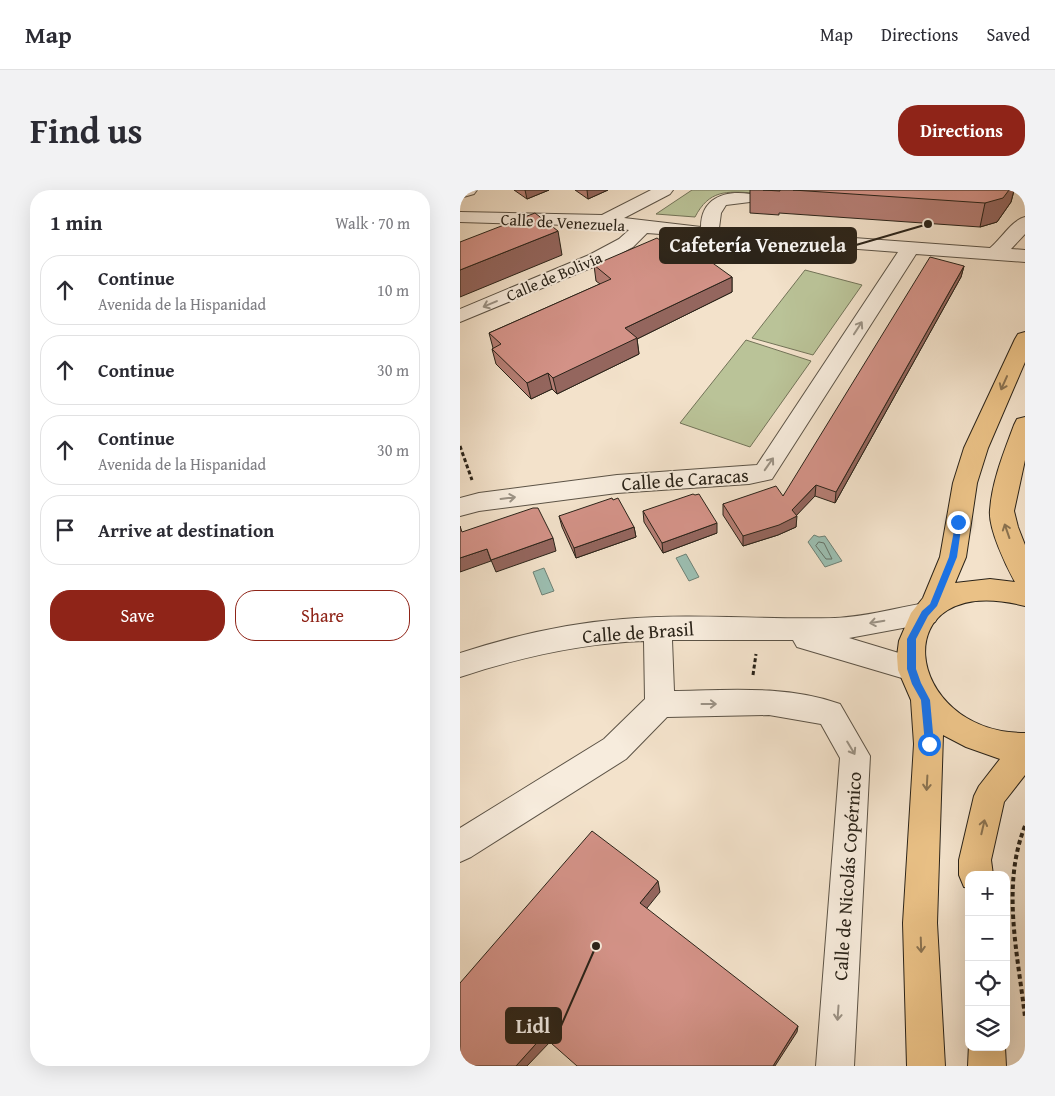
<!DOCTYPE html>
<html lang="en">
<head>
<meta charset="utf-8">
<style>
	body { margin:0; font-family:"Gentium Book Plus",serif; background:#f2f2f3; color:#2b2b33 }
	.controls { position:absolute; right:15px; bottom:15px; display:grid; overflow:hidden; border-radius:10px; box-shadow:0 5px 20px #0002 }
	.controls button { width:45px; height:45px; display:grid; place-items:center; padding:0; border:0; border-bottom:1px solid #e1e1e2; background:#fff; color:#2b2b33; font:25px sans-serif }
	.stop { position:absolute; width:15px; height:15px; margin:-11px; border:4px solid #1a73e8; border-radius:50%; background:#fff }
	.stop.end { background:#1a73e8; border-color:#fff; box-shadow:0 1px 5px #0008 }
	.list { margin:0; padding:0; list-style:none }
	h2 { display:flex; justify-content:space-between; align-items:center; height:65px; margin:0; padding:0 20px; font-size:21px }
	h2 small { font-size:16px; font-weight:400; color:#7c7c81 }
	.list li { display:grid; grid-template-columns:32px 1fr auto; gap:15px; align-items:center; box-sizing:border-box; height:70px; margin:0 10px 10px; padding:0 10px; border:1px solid #e1e1e2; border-radius:20px }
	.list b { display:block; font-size:19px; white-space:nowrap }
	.list p { margin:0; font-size:16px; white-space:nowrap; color:#7c7c81 }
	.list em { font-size:16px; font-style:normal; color:#7c7c81 }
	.actions { display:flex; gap:10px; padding:15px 20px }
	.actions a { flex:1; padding:11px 0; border:1px solid #8f2418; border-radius:20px; text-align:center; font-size:18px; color:#8f2418 }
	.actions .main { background:#8f2418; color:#fff }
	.icon { flex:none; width:28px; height:28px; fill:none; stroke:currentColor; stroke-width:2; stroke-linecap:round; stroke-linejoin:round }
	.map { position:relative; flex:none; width:565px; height:876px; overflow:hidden; border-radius:20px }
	header { display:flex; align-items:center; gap:30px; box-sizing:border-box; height:70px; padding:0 25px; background:#fff; border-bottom:1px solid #e1e1e2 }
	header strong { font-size:24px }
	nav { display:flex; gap:28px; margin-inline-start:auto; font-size:18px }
	.intro { display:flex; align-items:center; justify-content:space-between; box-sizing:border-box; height:120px; padding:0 30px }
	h1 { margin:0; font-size:35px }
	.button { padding:12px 22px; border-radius:20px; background:#8f2418; color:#fff; font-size:18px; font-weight:700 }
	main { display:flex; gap:30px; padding:0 30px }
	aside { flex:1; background:#fff; border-radius:20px; box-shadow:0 5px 20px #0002 }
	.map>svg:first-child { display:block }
	.green { fill:#bac398; stroke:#727358 }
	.water { fill:#9cbfb2; stroke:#6e8175 }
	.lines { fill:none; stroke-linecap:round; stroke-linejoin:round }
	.shore { stroke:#637166; stroke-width:1 }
	.minor-casing { stroke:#5c5346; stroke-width:2 }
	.major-casing { stroke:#2a2319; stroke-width:2 }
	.path-far1 { stroke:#2a2319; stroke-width:3; stroke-dasharray:4 2.5; stroke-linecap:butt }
	.path { stroke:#2a2319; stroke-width:4; stroke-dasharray:4.5 3; stroke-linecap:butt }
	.minor { fill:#f7ecdd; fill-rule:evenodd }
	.major { fill:#eac186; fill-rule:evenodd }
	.wall { fill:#b57e74; stroke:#2a2319 }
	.shaded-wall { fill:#94665e; stroke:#2a2319 }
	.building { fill:#d39287; stroke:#2a2319 }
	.oneway { stroke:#9b9285 }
	.oneway2 { stroke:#8a7250 }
	.route { fill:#1a73e8 }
	.labels { text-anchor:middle; stroke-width:4; stroke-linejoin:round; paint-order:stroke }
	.far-street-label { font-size:16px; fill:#2a2319; stroke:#f7ecdd }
	.street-label { font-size:19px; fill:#2a2319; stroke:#f7ecdd }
	.leader { fill:none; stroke:#2a2319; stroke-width:2 }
	.callout-dot { fill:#2a2319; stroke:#f7ecdd; stroke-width:2 }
	.callout { fill:#2a2319; stroke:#2a2319; stroke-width:2 }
	.callout-label { font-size:20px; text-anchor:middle; font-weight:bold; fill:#fff }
</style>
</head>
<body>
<header>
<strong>Map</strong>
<nav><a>Map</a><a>Directions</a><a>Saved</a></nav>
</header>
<div class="intro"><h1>Find us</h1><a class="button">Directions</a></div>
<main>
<aside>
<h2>1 min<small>Walk · 70 m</small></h2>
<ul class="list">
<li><svg class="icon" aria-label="ahead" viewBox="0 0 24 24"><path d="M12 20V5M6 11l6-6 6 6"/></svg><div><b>Continue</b><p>Avenida de la Hispanidad</p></div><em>10 m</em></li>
<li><svg class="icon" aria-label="ahead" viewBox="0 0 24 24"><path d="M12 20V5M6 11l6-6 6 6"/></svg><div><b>Continue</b></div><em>30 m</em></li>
<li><svg class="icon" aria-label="ahead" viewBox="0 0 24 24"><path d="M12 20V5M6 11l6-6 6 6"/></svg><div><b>Continue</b><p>Avenida de la Hispanidad</p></div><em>30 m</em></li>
<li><svg class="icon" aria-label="arrive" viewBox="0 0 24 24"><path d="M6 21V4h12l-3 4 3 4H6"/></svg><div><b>Arrive at destination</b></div></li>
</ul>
<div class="actions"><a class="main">Save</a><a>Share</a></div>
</aside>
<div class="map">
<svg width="565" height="876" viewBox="0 0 565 876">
	<rect width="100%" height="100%" fill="#f3e2cb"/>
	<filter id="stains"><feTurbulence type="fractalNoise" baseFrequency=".004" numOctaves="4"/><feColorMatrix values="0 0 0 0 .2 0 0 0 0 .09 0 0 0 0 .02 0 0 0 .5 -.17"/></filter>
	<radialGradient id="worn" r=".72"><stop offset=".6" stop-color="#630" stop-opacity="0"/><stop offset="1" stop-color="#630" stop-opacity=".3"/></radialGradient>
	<!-- green -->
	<path class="green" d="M 232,0 L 294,0 L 294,3 C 266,1 249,0 235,27 L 196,24 Z
		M 345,80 L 402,95 L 353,165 L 292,148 Z
		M 286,150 L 351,171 L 290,257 L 220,233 Z"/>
	<!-- water -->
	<path class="water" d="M 354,345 L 359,347 L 365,346 L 382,371 L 365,377 L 348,352 Z
		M 226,364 L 239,387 L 229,391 L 216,368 Z
		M 84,378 L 94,401 L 82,405 L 73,382 Z"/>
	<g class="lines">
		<!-- shore -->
		<path class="shore" d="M 359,352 L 364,353 L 372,369 L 366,369 L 356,356 Z"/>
		<!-- minor casing -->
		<g class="minor-casing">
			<path id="minor" d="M 0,0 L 17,0 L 14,4 L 0,8 Z
				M 191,0 L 213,0 L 210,4 L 164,28 L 241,37 C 241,8 265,0 290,4 L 293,8 L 290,12 L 266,15 L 261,23 L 259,38 L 530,58 C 541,49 552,30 565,27 L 565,44 L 551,59 L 565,60 L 565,72 L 456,64 L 312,289 L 289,294 L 157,303 L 19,321 L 0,326 L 0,308 L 19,303 L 157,285 L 297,275 L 438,62 L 187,43 L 173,57 L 143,73 L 0,132 L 0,119 L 129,65 L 159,49 L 169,40 L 145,36 L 0,32 L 0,22 L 142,25 Z
				M 465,413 L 475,416 L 479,424 L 475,432 L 389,448 L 462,470 L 466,479 L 462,488 L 452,491 L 337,457 L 333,450 L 212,450 L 214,501 C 269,500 327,495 380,514 L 410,566 L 394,876 L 356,876 L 380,568 L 361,534 L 309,525 L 207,527 L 166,569 L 11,667 L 0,672 L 0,638 L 144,549 L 185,509 L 184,451 C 124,453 57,468 0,487 L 0,463 C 52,446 109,433 163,429 C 234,423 305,430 375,428 C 404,427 436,418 465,413 Z"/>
		</g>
		<!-- major casing -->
		<g class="major-casing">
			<path id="major" d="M 565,142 L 565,172 L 528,258 L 517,293 L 506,367 L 495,393 L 530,389 L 555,392 C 546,376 528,338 530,320 C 532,291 544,262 554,235 L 557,229 L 565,227 L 565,270 L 554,321 L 558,337 L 565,355 L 565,416 C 422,379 442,543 565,543 L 565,585 L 544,612 L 531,670 L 533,685 L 509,685 L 509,698 L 504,697 L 499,685 L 499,670 L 514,606 L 519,596 L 540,569 L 506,557 L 483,545 L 477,733 L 485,876 L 447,876 L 443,733 L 454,554 L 451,510 L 438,480 L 437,466 L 439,451 L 451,423 L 463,408 L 480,367 L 493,293 L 504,258 L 555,149 L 558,144 Z
				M 509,854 L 509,857 L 545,857 L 546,876 L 508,876 Z"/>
		</g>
		<!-- path-far1 -->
		<path class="path-far1" d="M 0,256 L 12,290
			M 293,485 L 296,464"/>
		<!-- path -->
		<path class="path" d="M 565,636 C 541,696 558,765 565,827"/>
		<!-- minor -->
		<use href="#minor" class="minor"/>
		<!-- major -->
		<use href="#major" class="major"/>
	</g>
	<!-- wall -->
	<path class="wall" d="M 54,0 L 89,0 L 67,9 Z
		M 115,0 L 148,0 L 128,9 Z
		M 290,0 L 559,0 L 557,2 L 554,1 L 551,12 L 537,32 L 520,37 L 319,23 L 319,25 L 290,23 Z
		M 207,55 L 239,73 L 272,87 L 272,102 L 177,149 L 179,164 L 97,204 L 92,199 L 71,209 L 36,174 L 32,159 L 33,158 L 29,143 L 140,94 L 136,91 L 134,75 Z
		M 504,76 L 501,87 L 375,313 L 355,306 L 336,325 L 336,337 L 318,345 L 283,356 L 263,325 L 263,314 L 323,306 Z
		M 183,321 L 257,343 L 203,363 L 184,332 Z
		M 99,326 L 174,337 L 176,347 L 116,368 L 102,337 Z"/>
	<!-- shaded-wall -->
	<path class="shaded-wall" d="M 65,0 L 89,0 L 67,9 Z
		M 127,0 L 148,0 L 128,9 Z
		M 549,0 L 554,0 L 551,12 L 537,32 L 520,37 L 525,13 Z
		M 98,41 L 102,65 L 0,107 L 0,80 Z
		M 504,76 L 501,87 L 375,313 L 376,302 Z
		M 272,87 L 272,102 L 177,149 L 179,164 L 97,204 L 93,188 L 165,138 Z
		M 88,183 L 92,199 L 71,209 L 67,193 Z
		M 356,295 L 355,306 L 335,327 L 337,326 L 336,337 L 318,345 L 283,356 L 283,346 L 332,320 Z
		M 257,333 L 257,343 L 203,363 L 202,353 Z
		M 174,337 L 176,347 L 116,368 L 114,358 Z
		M 93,348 L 96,361 L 36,382 L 31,370 Z
		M 27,359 L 31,371 L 0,382 L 0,368 Z
		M 198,691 L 200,702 L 183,723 L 180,713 Z
		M 338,836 L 337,842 L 315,876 L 313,876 Z
		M 83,846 L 90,852 L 67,876 L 56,876 Z"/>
	<!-- building -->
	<path class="building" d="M 303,0 L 320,0 L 320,1 Z
		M 333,0 L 549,0 L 543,8 L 525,13 Z
		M 75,23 L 98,41 L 0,80 L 0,52 Z
		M 197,48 L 207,55 L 212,53 L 239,73 L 247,69 L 272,87 L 165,138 L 177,148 L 93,188 L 88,183 L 67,193 L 32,159 L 41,154 L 29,143 L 151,89 L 134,75 Z
		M 470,67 L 504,76 L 376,302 L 356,295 L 332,320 L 337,326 L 319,335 L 283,346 L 263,314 L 316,296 L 323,306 Z
		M 233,304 L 235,305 L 239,304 L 257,333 L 202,353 L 183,321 Z
		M 152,308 L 153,310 L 158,308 L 174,337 L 114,358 L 99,326 Z
		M 73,318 L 78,318 L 93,348 L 31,370 L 27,359 L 0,368 L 0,336 L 2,342 Z
		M 132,641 L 198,691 L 180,713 L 338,836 L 313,876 L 117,876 L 83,846 L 56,876 L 0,876 L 0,793 Z"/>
	<!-- one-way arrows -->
	<defs><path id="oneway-shaft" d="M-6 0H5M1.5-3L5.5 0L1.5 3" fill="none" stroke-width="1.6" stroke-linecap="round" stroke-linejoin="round" transform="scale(1.25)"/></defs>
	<g class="oneway">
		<use href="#oneway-shaft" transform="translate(30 114) rotate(157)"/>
		<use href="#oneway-shaft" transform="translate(398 138) rotate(-57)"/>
		<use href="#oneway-shaft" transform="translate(309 274) rotate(-55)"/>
		<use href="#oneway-shaft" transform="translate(48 308) rotate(-7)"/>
		<use href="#oneway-shaft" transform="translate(417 432) rotate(170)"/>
		<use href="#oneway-shaft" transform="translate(249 514)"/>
		<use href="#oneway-shaft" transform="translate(391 558) rotate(59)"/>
		<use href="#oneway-shaft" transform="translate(378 823) rotate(94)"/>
	</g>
	<g class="oneway2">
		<use href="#oneway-shaft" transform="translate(544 193) rotate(114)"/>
		<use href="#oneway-shaft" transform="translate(547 341) rotate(-109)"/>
		<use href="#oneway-shaft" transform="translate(467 593) rotate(93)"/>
		<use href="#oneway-shaft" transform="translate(523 637) rotate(-77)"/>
		<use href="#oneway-shaft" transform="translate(461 755) rotate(88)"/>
	</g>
	<!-- route -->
	<path class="route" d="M 496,330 L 498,330 L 502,332 L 497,367 L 477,416 L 468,426 L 456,449 L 456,479 L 461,493 L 470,510 L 474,554 L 469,558 L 465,554 L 461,510 L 452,494 L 447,479 L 447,449 L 462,421 L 470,414 L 489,367 Z"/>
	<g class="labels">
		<!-- far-street labels -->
		<g class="far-street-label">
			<text transform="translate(103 32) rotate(3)" y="6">Calle de Venezuela</text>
			<text transform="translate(94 86) rotate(-23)" y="6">Calle de Bolivia</text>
		</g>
		<!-- street labels -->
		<g class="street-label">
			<text transform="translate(225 289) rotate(-4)" y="7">Calle de Caracas</text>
			<text transform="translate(178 442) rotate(-4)" y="7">Calle de Brasil</text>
			<text transform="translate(387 686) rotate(-86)" y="7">Calle de Nicolás Copérnico</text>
		</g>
	</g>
	<!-- callouts -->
	<path class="leader" d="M468 34L396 55M136 756L101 836"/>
	<g class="callout-dot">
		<circle cx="468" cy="34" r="5"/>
		<circle cx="136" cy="756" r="5"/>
	</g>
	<g class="callout">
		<rect x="200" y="38" width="196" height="35" rx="5"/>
		<rect x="46" y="818" width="55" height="35" rx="5"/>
	</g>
	<g class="callout-label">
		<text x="298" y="62">Cafetería Venezuela</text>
		<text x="73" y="843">Lidl</text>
	</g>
	<rect width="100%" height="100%" filter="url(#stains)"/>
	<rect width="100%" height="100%" fill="url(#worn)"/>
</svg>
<div class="controls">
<button>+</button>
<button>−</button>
<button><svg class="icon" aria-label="locate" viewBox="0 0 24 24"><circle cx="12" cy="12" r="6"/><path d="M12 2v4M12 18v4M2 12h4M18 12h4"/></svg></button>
<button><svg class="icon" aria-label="layers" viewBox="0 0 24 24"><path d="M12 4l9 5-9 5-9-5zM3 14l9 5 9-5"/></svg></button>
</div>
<div class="stop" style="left:469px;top:554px"></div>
<div class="stop end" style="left:498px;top:332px"></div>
</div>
</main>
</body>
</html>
